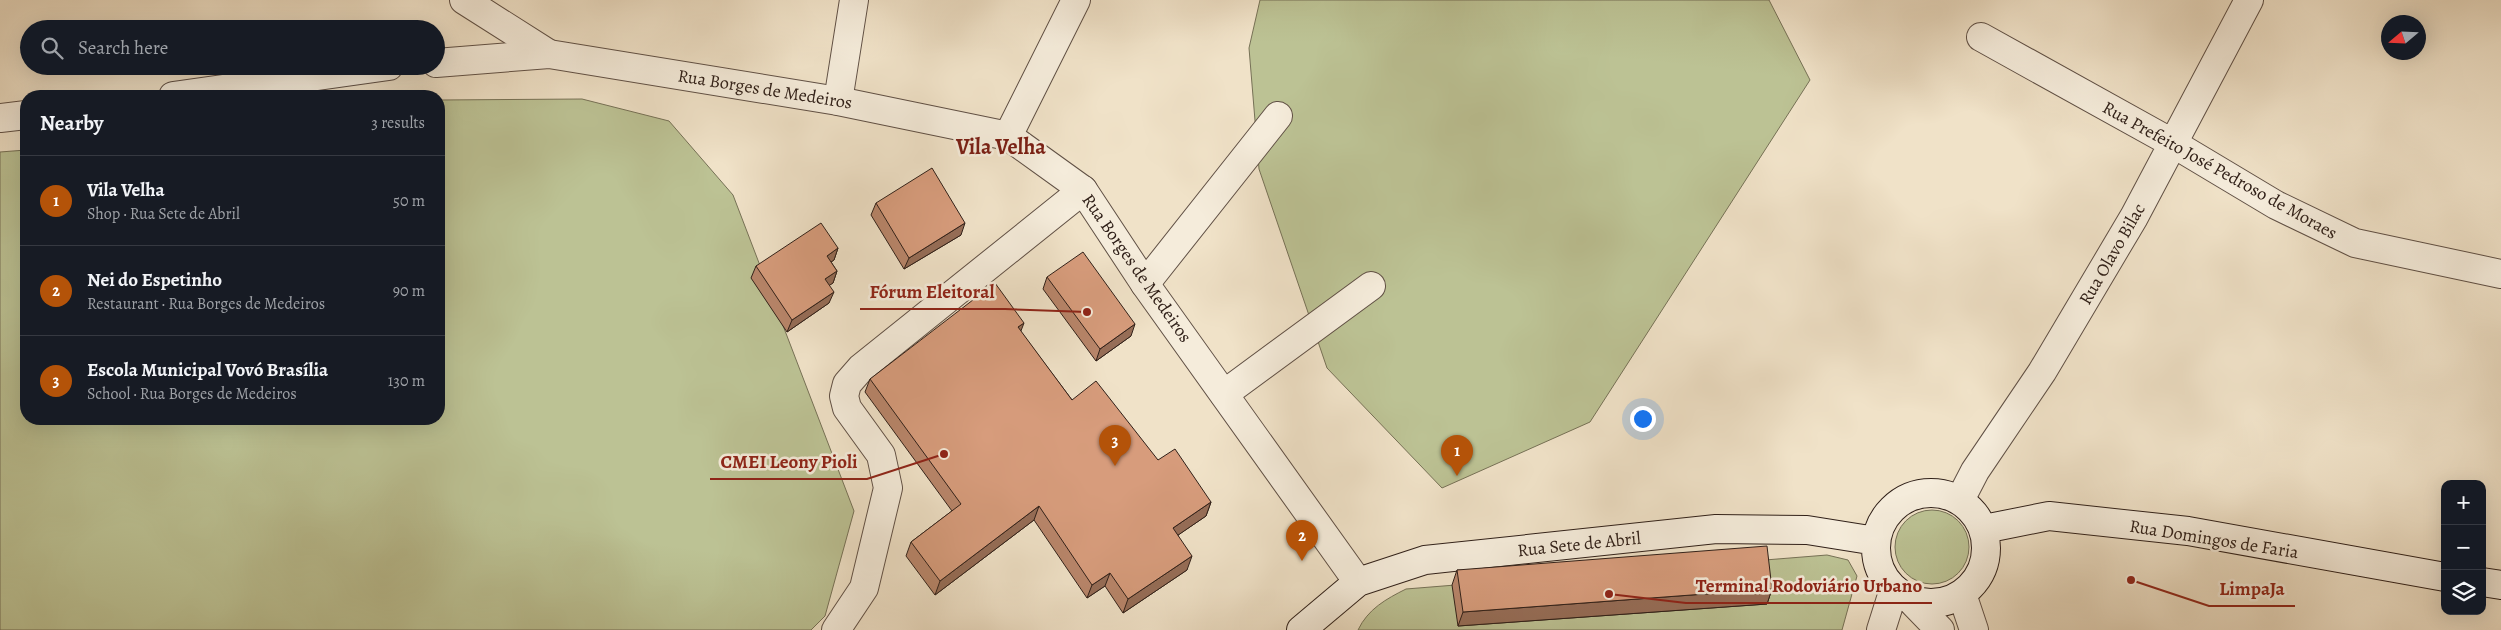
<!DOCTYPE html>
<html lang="en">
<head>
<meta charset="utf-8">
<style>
	body { margin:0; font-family:Alegreya,serif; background:#242831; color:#f1f3f6 }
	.controls { position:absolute; right:15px; bottom:15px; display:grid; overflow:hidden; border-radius:10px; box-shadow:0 5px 20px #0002 }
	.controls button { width:45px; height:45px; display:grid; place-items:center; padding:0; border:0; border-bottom:1px solid #363941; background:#171b24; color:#f1f3f6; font:25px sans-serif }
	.compass { position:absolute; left:2381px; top:15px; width:45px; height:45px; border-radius:50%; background:#171b24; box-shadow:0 5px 20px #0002; rotate:251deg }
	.you { position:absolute; left:1642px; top:418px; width:18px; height:18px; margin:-12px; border:4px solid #fff; border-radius:50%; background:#1a73e8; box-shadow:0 0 0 8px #1a73e833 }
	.badge { display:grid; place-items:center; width:32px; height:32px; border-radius:50%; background:#b45309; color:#fff; font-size:16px; font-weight:700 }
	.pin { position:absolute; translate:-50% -41px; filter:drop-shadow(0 1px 2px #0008) }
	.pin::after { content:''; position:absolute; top:26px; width:18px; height:15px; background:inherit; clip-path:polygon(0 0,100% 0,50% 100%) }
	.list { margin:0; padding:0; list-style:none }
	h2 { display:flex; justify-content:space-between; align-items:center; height:65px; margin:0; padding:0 20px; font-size:21px }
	h2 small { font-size:16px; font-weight:400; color:#9ea1a6 }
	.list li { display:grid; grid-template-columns:32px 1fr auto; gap:15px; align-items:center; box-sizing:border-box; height:90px; padding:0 20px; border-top:1px solid #363941 }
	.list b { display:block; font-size:19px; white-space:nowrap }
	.list p { margin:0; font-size:16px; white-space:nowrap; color:#9ea1a6 }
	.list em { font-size:16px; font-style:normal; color:#9ea1a6 }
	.icon { flex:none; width:28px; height:28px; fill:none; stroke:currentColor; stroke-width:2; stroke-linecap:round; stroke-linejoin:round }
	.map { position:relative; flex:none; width:2501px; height:630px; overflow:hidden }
	.search { position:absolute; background:#171b24; box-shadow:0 5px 20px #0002; left:20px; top:20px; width:425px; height:55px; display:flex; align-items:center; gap:12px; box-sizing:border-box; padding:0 18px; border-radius:28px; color:#9ea1a6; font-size:19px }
	.panel { position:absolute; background:#171b24; box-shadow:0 5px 20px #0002; left:20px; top:90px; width:425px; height:335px; border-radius:20px }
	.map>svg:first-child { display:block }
	.green { fill:#bcc294; stroke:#767156 }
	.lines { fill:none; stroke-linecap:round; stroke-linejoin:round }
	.minor-casing { stroke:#605045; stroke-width:30 }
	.tertiary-casing { stroke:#605045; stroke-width:30 }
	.secondary-casing { stroke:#302019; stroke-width:30 }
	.minor { stroke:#f5ecdb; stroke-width:28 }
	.tertiary { stroke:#f5ecdb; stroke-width:28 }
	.secondary { stroke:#f5ecdb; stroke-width:28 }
	.wall { fill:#b9866b; stroke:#302019 }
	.shaded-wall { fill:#966d57; stroke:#302019 }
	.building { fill:#d79c7c; stroke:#302019 }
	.labels { text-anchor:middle; stroke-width:5; stroke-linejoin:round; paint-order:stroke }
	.street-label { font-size:18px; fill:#302019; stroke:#f5ecdb }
	.district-label { font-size:22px; font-weight:bold; fill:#7a1f14; stroke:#f5ecdb }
	.leader { fill:none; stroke:#8f2418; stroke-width:2 }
	.callout-dot { fill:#8f2418; stroke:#f5ecdb; stroke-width:2 }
	.callout-label { font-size:19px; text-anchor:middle; font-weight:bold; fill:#8f2418; stroke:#f5ecdb; stroke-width:5; stroke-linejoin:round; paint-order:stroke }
</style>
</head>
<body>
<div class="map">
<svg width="2501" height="630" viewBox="0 0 2501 630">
	<rect width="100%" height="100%" fill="#f0e2c8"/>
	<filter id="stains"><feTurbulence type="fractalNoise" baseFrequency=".004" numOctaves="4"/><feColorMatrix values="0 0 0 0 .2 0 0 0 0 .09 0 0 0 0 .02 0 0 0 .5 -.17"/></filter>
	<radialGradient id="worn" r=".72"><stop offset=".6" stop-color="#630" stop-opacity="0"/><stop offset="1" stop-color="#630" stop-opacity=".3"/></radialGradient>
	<!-- green -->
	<path class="green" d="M 1260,0 L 1769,0 L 1810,80 L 1590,422 L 1442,488 L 1327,368 L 1259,169 L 1249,48 Z
		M 582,99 L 669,121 L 733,195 L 854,511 L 825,616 L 811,630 L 0,630 L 0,152 L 26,150 L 26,419 L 439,419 L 439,100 Z
		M1895 547a37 37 0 1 1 74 0a37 37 0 1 1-74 0Z
		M 1827,555 L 1848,560 L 1857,576 L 1842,630 L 1358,630 C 1368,609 1386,599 1406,589 Z"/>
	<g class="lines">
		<!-- minor casing -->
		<g class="minor-casing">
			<path id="minor" d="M 464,0 L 549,54
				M 1981,37 L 2174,144 L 2276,205 L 2355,243 L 2501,274
				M 838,101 L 854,0
				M 1008,136 L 1076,0
				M 1145,284 L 1278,116
				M 1224,394 L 1371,286
				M 1960,500 L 1975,471 L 2042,372 L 2134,217 L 2249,0
				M 836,630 L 864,588 L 888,488 L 881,455 L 847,408 L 844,396 L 847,384 L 861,368 L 1083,190"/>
		</g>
		<!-- tertiary casing -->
		<g class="tertiary-casing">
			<path id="tertiary" d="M 436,63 L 549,54 L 838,101 L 1008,136 L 1083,190 L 1145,284 L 1358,582
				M 173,96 L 389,66
				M 0,118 L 26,115
				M 1962,594 L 1974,630
				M 1910,599 L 1940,630
				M 1881,630 L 1894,589"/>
		</g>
		<!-- secondary casing -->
		<g class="secondary-casing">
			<path id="secondary" d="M1876 548a55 55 0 1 1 110 0a55 55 0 1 1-110 0Z
				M 1984,529 L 2049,516 L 2188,531 L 2445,577
				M 2482,582 L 2501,585
				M 1301,630 L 1358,582 L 1425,560 L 1716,529 L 1807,530 L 1876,541"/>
		</g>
		<!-- minor -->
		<use href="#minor" class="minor"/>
		<!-- tertiary -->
		<use href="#tertiary" class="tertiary"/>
		<!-- secondary -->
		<use href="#secondary" class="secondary"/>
	</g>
	<!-- wall -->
	<path class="wall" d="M 876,203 L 961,235 L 904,269 L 871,215 Z
		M 838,248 L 834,260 L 831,262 L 837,271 L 833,283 L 829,285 L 829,303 L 787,332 L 751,278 L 756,266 Z
		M 1047,277 L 1131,336 L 1096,361 L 1043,289 Z
		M 1021,332 L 1072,400 L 1158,460 L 1211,502 L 1206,516 L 1178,535 L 1187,570 L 1123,613 L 1105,586 L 1087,598 L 1034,520 L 935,595 L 906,556 L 911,542 L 952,511 L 865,392 L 870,379 Z
		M 1457,570 L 1772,589 L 1767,604 L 1458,626 L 1452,585 Z"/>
	<!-- shaded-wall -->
	<path class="shaded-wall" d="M 965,223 L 961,235 L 904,269 L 909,258 Z
		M 838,248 L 834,260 L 822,268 L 827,256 Z
		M 837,271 L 833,283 L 821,291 L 825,279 Z
		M 834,292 L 829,303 L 787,332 L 792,320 Z
		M 1024,323 L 1019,336 L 1018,327 Z
		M 1135,324 L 1131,336 L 1096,361 L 1100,349 Z
		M 1211,502 L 1206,516 L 1168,542 L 1173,528 Z
		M 1039,506 L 1034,520 L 935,595 L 940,581 Z
		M 1192,556 L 1187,570 L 1123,613 L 1128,599 Z
		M 1110,573 L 1105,586 L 1087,598 L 1092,585 Z
		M 1772,589 L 1767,604 L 1458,626 L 1463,612 Z"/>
	<!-- building -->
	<path class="building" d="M 932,168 L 965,223 L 909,258 L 876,203 Z
		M 821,223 L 838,248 L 827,256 L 837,271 L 825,279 L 834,292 L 792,320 L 756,266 Z
		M 1083,252 L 1135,324 L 1100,349 L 1047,277 Z
		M 995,283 L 1024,323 L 1018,327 L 1072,400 L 1096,381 L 1158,460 L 1175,449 L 1211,502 L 1173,528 L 1192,556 L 1128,599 L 1110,573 L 1092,585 L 1039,506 L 940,581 L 911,542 L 961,504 L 870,379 Z
		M 1767,546 L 1772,589 L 1463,612 L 1457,570 Z"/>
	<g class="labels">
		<!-- street labels -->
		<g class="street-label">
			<text transform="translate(765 89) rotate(9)" y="6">Rua Borges de Medeiros</text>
			<text transform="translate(2220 170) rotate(29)" y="6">Rua Prefeito José Pedroso de Moraes</text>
			<text transform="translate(2112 254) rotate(-60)" y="6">Rua Olavo Bilac</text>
			<text transform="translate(1137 268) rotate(55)" y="6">Rua Borges de Medeiros</text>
			<text transform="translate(2214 539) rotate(9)" y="6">Rua Domingos de Faria</text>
			<text transform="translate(1579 544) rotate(-6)" y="6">Rua Sete de Abril</text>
		</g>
		<!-- district labels -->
		<g class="district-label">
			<text x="1001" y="154">Vila Velha</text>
		</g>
	</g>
	<!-- callouts -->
	<path class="leader" d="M1087 312L1005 309H860M944 454L867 479H710M1609 594L1686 603H1932M2131 580L2209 606H2295"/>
	<g class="callout-dot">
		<circle cx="1087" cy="312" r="5"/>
		<circle cx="944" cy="454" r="5"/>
		<circle cx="1609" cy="594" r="5"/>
		<circle cx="2131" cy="580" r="5"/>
	</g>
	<g class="callout-label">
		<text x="932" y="298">Fórum Eleitoral</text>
		<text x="789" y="468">CMEI Leony Pioli</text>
		<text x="1809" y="592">Terminal Rodoviário Urbano</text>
		<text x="2252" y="595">LimpaJa</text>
	</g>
	<rect width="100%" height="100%" filter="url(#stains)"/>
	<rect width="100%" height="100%" fill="url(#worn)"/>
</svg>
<div class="controls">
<button>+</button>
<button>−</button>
<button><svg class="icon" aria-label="layers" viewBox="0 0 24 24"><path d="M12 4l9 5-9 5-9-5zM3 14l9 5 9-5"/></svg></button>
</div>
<svg class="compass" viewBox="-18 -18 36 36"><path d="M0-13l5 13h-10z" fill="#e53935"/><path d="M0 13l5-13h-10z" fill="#9ea1a6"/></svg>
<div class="you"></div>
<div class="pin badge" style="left:1457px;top:476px">1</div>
<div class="pin badge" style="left:1302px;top:561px">2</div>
<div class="pin badge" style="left:1115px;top:466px">3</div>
<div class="search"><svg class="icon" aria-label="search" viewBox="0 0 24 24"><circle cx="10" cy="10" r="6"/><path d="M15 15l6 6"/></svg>Search here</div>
<section class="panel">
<h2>Nearby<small>3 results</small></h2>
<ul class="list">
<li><span class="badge">1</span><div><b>Vila Velha</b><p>Shop · Rua Sete de Abril</p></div><em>50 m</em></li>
<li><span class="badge">2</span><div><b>Nei do Espetinho</b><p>Restaurant · Rua Borges de Medeiros</p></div><em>90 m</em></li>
<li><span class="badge">3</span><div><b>Escola Municipal Vovó Brasília</b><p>School · Rua Borges de Medeiros</p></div><em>130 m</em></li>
</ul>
</section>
</div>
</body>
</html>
